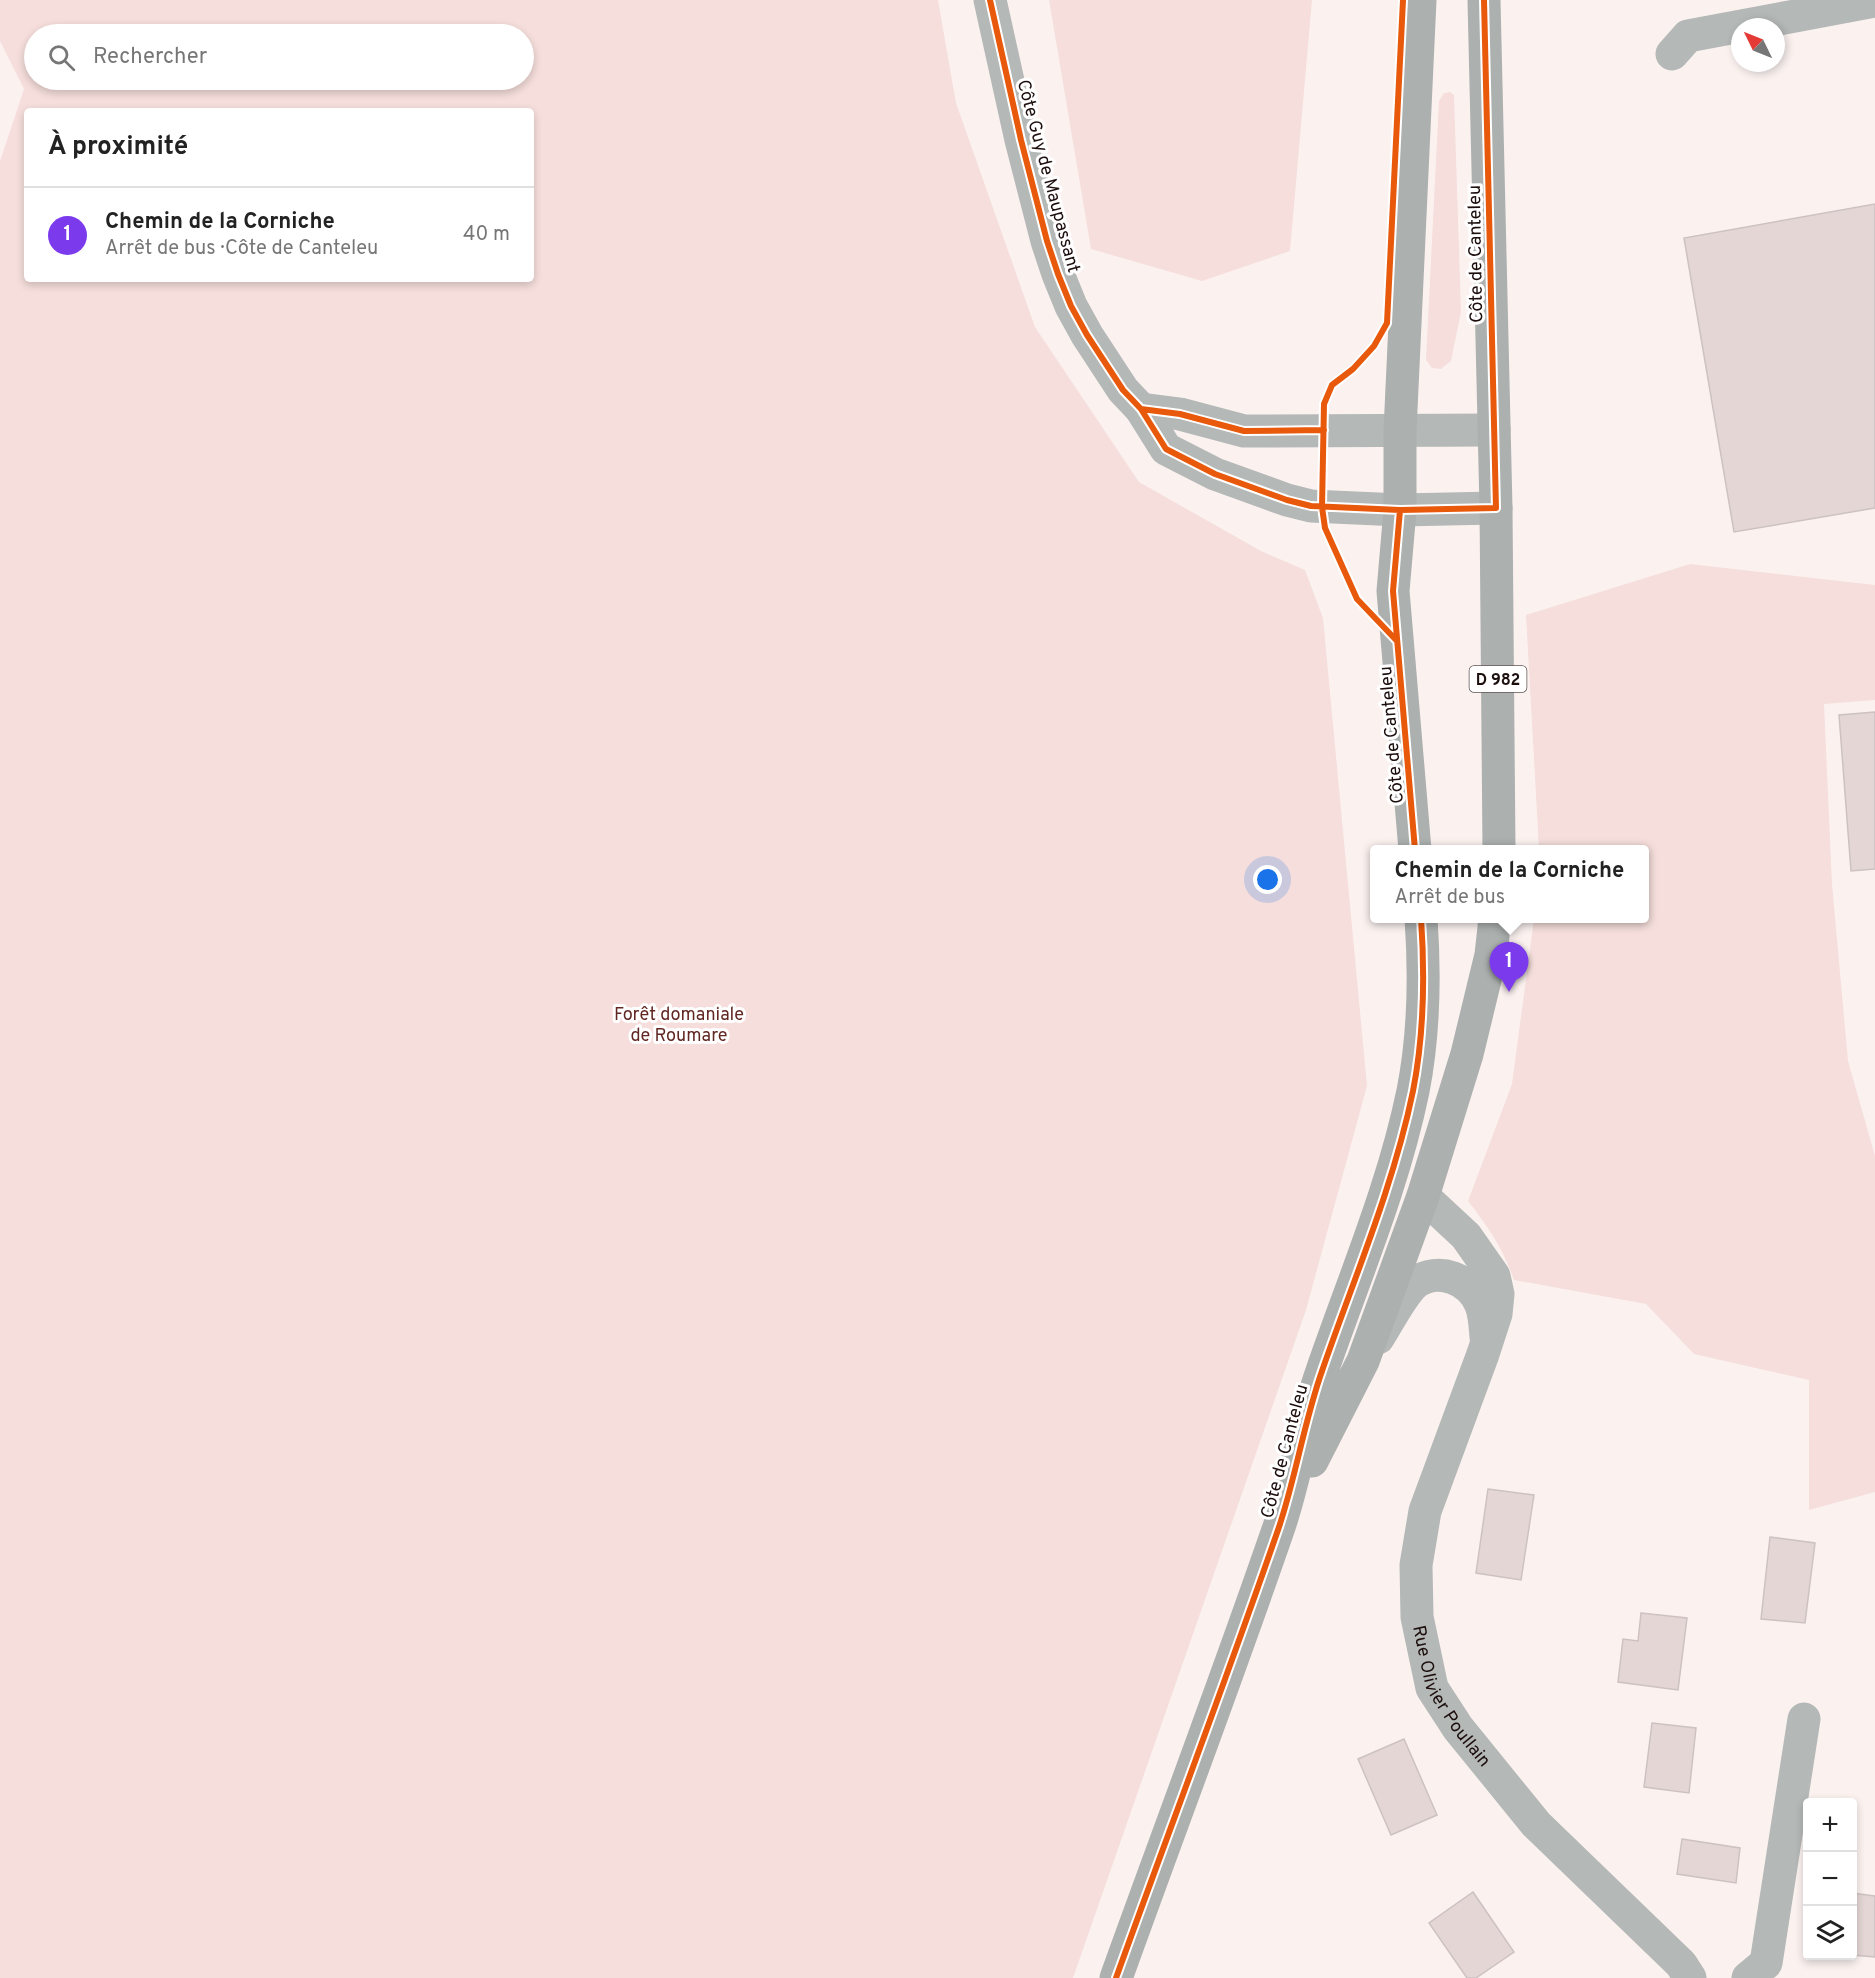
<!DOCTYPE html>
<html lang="fr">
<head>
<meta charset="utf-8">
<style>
	body { margin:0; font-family:Overpass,sans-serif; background:#f2f2f2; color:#222 }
	.controls { position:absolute; right:18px; bottom:18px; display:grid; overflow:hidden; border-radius:6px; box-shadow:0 3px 9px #0003 }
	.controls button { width:54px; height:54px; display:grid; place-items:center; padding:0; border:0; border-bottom:2px solid #e0e0e0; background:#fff; color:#222; font:30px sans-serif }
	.compass { position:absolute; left:1731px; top:18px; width:54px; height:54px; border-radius:50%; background:#fff; box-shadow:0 3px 9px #0003; rotate:313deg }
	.you { position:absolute; left:1268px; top:880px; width:21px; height:21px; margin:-15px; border:4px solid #fff; border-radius:50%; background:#1a73e8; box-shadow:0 0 0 9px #1a73e833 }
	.badge { display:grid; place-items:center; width:39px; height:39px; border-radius:50%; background:#7c3aed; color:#fff; font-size:20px; font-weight:700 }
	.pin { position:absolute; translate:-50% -50px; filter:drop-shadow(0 2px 3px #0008) }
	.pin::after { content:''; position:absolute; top:32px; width:21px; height:18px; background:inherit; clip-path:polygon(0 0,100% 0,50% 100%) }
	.popup { position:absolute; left:1370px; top:845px; width:279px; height:78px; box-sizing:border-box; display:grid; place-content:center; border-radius:6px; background:#fff; filter:drop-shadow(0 2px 4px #0005); font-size:20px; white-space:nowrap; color:#767676 }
	.popup b { font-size:22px; color:#222 }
	.popup::after { content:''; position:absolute; left:50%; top:100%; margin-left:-12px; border:12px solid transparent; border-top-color:#fff }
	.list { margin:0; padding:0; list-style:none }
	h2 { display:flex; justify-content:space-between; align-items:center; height:78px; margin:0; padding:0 24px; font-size:26px }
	h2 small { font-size:20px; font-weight:400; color:#767676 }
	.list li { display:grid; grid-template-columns:39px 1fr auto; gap:18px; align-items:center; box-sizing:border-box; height:96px; padding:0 24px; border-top:2px solid #e0e0e0 }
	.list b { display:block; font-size:22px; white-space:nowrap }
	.list p { margin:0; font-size:20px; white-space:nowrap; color:#767676 }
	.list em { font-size:20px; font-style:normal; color:#767676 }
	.icon { flex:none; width:33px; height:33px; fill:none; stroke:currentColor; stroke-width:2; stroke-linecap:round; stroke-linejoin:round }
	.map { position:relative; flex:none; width:1875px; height:1978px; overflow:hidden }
	.search { position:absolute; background:#fff; box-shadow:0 3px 9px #0003; left:24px; top:24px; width:510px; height:66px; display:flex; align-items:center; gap:15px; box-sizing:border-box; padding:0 21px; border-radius:33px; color:#767676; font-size:22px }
	.panel { position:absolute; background:#fff; box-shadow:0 3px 9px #0003; left:24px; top:108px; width:510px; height:174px; border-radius:6px }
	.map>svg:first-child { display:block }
	.green { fill:#f5dedb; fill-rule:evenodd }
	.building { fill:#e3d6d4; stroke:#cdc2c1; stroke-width:1.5 }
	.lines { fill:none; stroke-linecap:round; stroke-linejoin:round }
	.minor { stroke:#b4b8b7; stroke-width:33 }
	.major { stroke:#acb0af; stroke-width:33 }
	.cycleway-casing { stroke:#fff; stroke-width:10 }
	.cycleway { stroke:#e8590c; stroke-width:6 }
	.labels { text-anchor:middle; stroke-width:6; stroke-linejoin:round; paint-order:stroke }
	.shield { fill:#fff; stroke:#605656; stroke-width:1.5 }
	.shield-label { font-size:16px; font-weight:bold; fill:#1c0e0d }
	.street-label { font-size:18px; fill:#1c0e0d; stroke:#fff }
	.park-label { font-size:18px; fill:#622723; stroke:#fff }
</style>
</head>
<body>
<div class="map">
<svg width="1875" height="1978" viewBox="0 0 1875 1978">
	<rect width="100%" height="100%" fill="#fbf2f0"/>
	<!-- green -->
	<path class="green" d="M 0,0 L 938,0 L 956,103 L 1035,327 L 1139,482 L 1261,551 L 1305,570 L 1323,618 L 1367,1086 L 1306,1310 L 1073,1978 L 0,1978 L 0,161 L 24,89 L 0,41 ZM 34,34 L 524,34 L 524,80 L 34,80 ZM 27,111 L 531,111 L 531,279 L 27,279 Z
		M 1049,0 L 1312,0 L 1290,251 L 1202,281 L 1091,249 Z
		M 1450,92 L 1454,95 L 1461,312 L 1451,361 L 1441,369 L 1432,368 L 1426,360 L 1439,101 L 1444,93 Z
		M 1690,564 L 1875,585 L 1875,700 L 1824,704 L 1832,884 L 1848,1061 L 1875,1156 L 1875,1492 L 1809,1510 L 1809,1380 L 1694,1354 L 1646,1304 L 1514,1280 C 1503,1248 1488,1227 1468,1201 L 1512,1084 L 1534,919 L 1644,918 L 1644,850 L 1539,849 L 1526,615 Z"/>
	<!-- building -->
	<path class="building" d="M 1875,204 L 1875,508 L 1734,532 L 1684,238 Z
		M 1875,712 L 1875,869 L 1851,871 L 1839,715 Z
		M 1488,1489 L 1534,1495 L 1521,1580 L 1476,1573 Z
		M 1770,1537 L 1815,1543 L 1805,1623 L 1761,1619 Z
		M 1641,1613 L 1687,1618 L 1678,1690 L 1618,1682 L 1623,1639 L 1638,1641 Z
		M 1652,1723 L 1696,1728 L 1689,1793 L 1644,1787 Z
		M 1404,1739 L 1437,1815 L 1391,1835 L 1358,1759 Z
		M 1682,1839 L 1740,1848 L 1736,1883 L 1677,1874 Z
		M 1473,1892 L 1514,1952 L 1476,1978 L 1467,1978 L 1429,1923 Z
		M 1852,1893 L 1875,1896 L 1875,1957 L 1852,1955 Z"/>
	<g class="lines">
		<!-- minor -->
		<g class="minor">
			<path d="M 990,0 L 1021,140 L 1047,241 L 1058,274 L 1071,306 L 1087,335 L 1123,390 L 1141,409 L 1166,449 L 1215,474 L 1287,500 L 1311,506 L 1400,510 L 1496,508"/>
			<path d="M 1672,54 L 1688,36 L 1875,1"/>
			<path d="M 1141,409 L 1180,414 L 1244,431 L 1494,430"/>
			<path id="s1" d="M 1423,1196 L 1466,1236 L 1494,1276 L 1498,1294 L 1496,1314 L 1483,1354 L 1425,1511 L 1416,1565 L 1417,1617 L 1432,1688 L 1458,1728 L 1536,1824 L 1681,1964 L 1690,1978"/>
			<path d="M 1378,1338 C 1387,1324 1403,1293 1415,1283 C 1438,1266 1471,1279 1481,1305 C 1485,1315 1485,1327 1486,1337"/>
			<path d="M 1748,1978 L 1766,1963 L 1804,1719"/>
		</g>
		<!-- major -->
		<path class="major" d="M 1484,0 L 1496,508 L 1499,850
			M 1415,850 L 1393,591 L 1400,510 L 1400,431 L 1420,0
			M 1312,1461 L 1363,1361 L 1423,1196 L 1467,1054 L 1491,955 L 1495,918
			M 1116,1978 C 1170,1828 1227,1678 1279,1527 C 1296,1476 1304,1422 1322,1371 C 1354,1278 1393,1188 1413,1091 C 1424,1035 1425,975 1421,918"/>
		<!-- cycleway casing -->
		<g class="cycleway-casing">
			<path id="cycleway" d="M 990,0 L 1021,140 L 1047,241 L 1058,274 L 1071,306 L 1087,335 L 1123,390 L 1141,409 L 1166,449 L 1215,474 L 1287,500 L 1311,506 L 1400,510 L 1496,508 L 1484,0
				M 1141,409 L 1180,414 L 1244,431 L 1324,430
				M 1400,510 L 1393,591 L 1415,850
				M 1397,641 L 1357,599 L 1325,528 L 1322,507 L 1324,404 L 1332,385 L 1353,369 L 1374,346 L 1387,323 L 1403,0
				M 1116,1978 C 1170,1828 1227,1678 1279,1527 C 1296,1476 1304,1422 1322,1371 C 1354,1278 1393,1188 1413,1091 C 1424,1035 1425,975 1421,918"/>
		</g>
		<!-- cycleway -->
		<use href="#cycleway" class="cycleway"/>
	</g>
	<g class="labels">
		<!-- shield labels -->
		<rect class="shield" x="1469.5" y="666" width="57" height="26" rx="4.5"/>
		<g class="shield-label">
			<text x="1498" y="685">D 982</text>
		</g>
		<!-- street labels -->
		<g class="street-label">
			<text transform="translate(1049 176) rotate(75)" y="6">Côte Guy de Maupassant</text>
			<text transform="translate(1475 254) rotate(-91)" y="6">Côte de Canteleu</text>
			<text transform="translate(1391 735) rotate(-95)" y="6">Côte de Canteleu</text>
			<text transform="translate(1284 1451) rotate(-75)" y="6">Côte de Canteleu</text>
			<text dy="6" stroke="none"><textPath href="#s1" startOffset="550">Rue Olivier Poullain</textPath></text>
		</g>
		<!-- park labels -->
		<g class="park-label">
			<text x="679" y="1020">Forêt domaniale<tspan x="679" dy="21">de Roumare</tspan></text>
		</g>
	</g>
</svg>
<div class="controls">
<button>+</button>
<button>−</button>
<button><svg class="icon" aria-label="layers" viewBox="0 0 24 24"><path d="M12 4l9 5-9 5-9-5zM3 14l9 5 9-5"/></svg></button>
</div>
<svg class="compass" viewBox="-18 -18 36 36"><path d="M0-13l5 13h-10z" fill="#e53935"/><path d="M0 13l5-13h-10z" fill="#767676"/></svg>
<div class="you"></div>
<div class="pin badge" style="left:1509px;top:992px">1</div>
<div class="popup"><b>Chemin de la Corniche</b>Arrêt de bus</div>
<div class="search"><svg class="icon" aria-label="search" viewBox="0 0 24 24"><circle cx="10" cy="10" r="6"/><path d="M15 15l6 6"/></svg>Rechercher</div>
<section class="panel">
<h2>À proximité<small></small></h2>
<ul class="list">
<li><span class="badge">1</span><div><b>Chemin de la Corniche</b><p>Arrêt de bus · Côte de Canteleu</p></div><em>40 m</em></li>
</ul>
</section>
</div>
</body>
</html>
